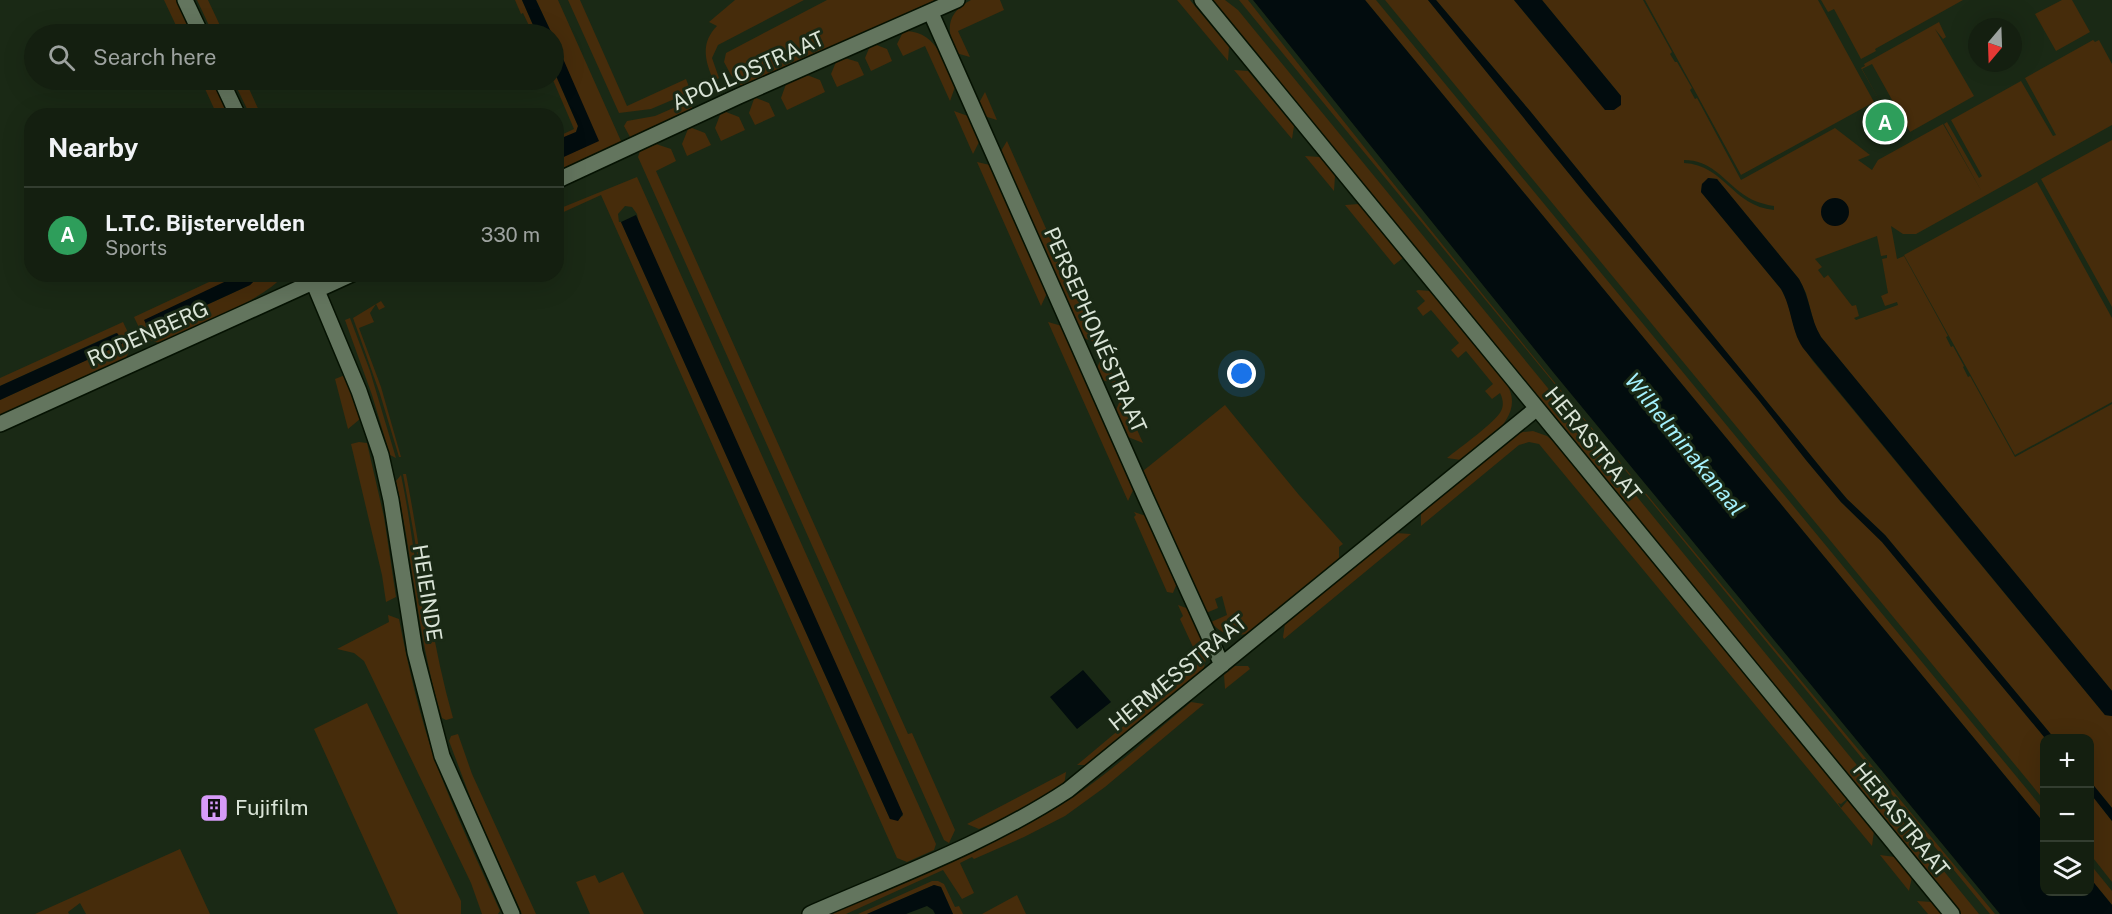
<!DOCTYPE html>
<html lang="en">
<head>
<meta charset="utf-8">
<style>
	body { margin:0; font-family:"Public Sans",sans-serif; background:#212c1e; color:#f1f3f6 }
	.controls { position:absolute; right:18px; bottom:18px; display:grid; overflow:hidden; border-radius:12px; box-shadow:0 6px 24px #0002 }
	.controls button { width:54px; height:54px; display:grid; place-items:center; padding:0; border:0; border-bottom:2px solid #333d30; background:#141f10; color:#f1f3f6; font:30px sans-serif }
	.compass { position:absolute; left:1968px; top:18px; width:54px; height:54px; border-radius:50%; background:#141f10; box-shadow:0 6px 24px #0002; rotate:199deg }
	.you { position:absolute; left:1242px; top:374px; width:21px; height:21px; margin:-15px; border:4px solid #fff; border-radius:50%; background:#1a73e8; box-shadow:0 0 0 9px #1a73e833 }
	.badge { display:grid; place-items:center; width:39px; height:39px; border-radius:50%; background:#d79bf9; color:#fff; font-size:20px; font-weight:700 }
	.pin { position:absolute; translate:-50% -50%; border:3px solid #fff; box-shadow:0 2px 6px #0006 }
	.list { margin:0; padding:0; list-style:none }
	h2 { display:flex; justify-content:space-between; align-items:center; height:78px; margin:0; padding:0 24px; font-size:26px }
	h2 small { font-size:20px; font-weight:400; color:#9da29f }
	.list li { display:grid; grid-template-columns:39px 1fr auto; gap:18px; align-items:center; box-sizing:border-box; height:96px; padding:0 24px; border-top:2px solid #333d30 }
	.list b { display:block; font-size:22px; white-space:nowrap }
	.list p { margin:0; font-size:20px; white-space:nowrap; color:#9da29f }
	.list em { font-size:20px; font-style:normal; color:#9da29f }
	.icon { flex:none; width:33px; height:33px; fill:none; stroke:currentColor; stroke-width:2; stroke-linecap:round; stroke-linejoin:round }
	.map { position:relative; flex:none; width:2112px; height:914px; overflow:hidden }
	.search { position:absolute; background:#141f10; box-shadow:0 6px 24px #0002; left:24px; top:24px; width:540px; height:66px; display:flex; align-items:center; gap:15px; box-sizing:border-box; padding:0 21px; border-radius:33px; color:#9da29f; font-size:22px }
	.panel { position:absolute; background:#141f10; box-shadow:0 6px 24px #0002; left:24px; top:108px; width:540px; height:174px; border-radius:24px }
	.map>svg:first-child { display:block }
	.green { fill:#462c0b; fill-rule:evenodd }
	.water { fill:#020c0e }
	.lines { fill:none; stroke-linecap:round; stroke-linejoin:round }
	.minor-casing { stroke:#051202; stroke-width:18 }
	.minor { stroke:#63755e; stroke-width:15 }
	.labels { text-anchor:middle; stroke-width:6; stroke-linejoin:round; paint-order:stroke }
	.street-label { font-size:21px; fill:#dae4d7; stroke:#1a2915 }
	.poi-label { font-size:21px; fill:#dae4d7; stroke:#1a2915; text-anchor:start }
	.water-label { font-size:22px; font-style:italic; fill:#a5f1fd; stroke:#1a2915 }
</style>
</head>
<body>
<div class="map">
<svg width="2112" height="914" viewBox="0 0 2112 914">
	<rect width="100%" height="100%" fill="#1a2915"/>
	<!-- green -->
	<path class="green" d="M 164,0 L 176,0 L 192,34 L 180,34 Z
		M 197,0 L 208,0 L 224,34 L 213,34 Z
		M 515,0 L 522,0 L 537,34 L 533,34 L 523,13 L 521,14 Z
		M 536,0 L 558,0 L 621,141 L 620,144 L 557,173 L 557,160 L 597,141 L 554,38 L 554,34 L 552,34 Z
		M 568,0 L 580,0 L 627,106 L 686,79 L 691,92 L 651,109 L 619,113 Z
		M 735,0 L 804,0 L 718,45 L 712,58 L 719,78 L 714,81 C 705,62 700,43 717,26 L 709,22 Z
		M 827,0 L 935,0 L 743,88 L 731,75 L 724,62 L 726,53 Z
		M 971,0 L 1000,0 L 1004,10 L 958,31 L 970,57 L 956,53 C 946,30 946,13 971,0 Z
		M 1177,0 L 1190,0 L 1229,47 L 1228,61 Z
		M 1209,0 L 1225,0 L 1238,10 L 1979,914 L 1961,914 Z
		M 1239,0 L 1248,0 C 1490,310 1744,611 1995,914 L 1990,914 Z
		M 1365,0 L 1376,0 L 2044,810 L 2044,823 Z
		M 1385,0 L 1428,0 L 1584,192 L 1758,399 L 1806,460 L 1841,502 L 1882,542 L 2045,738 L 2044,800 Z
		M 1436,0 L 1514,0 L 1556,51 L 1613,110 L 1621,104 L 1621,96 L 1542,0 L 1643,0 L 1672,52 L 1670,54 L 1675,62 L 1677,62 L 1692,88 L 1690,90 L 1695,99 L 1697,98 L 1741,180 L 1835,128 L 1870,155 L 1858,160 L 1872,170 L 1878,160 L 1943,124 L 1982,192 L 1944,124 L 1947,122 L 1979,178 L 1982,176 L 1951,120 L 2021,81 L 2053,136 L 2056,135 L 2025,78 L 2093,40 L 2095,42 L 2099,40 L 2112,64 L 2112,125 L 1916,234 L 1903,234 L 1891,226 L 1897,259 L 1904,256 L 1948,336 L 1946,337 L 1951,347 L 1953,346 L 1964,366 L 1963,367 L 1968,377 L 1970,376 L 2015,457 L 2112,404 L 2112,691 L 1821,337 L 1815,326 L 1806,293 L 1799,279 L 1717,179 L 1709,178 L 1702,184 L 1701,192 L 1781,289 L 1787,301 L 1797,337 L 1812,360 L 2105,715 L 2112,716 L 2112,808 L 2090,781 L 2090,738 L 2054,738 L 1885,535 L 1847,499 L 1825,473 L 1530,111 ZM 1684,160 C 1710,160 1721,177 1740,192 C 1750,200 1761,204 1774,206 L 1774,210 C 1732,206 1725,165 1684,163 ZM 1877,236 L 1881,256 L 1887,255 L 1887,258 L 1882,259 L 1888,293 L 1881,296 L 1885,306 L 1897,302 L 1898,305 L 1856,320 L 1854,318 L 1859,316 L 1856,305 L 1852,306 L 1828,275 L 1824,278 L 1818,270 L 1822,267 L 1815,259 Z
		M 1645,0 L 1818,0 L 1874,102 L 1741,175 Z
		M 1821,0 L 1963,0 L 1875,49 L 1876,51 L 1861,59 L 1834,9 L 1828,12 Z
		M 2062,0 L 2072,0 L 2090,32 L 2056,51 L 2035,14 Z
		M 1939,22 L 1946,37 L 1943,39 L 1935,29 L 1974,96 L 1910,132 L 1872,64 L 1862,69 L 1882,105 L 1861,68 L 1865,66 L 1864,64 Z
		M 907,31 C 938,33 944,63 955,87 L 950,101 L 925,46 L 903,56 L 897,44 L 903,32 Z
		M 874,44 L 887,49 L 892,61 L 871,71 L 865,58 L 870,46 Z
		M 845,58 L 858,62 L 864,75 L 837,87 L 831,74 L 836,62 Z
		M 1234,70 L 1248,71 L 1294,126 L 1292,139 Z
		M 554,71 L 578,126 L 576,132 L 557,140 L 557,137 L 574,129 L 553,80 Z
		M 807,75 L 820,80 L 825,92 L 787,110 L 781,98 L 786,84 Z
		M 201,80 L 212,80 L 229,115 L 217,115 Z
		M 233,80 L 245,80 L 261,115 L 250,115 Z
		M 985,92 L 997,120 L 984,116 L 979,103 Z
		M 756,98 L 769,103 L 775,116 L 755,125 L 749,113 L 754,99 Z
		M 694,99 L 691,111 L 633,138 L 630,137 L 624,126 L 627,121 L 655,116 Z
		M 954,111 L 968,116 L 979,142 L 973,154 Z
		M 726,112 L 739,117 L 745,130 L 721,141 L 715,128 L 720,115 Z
		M 692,128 L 705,133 L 711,145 L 687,156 L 682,144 L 688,129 Z
		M 2112,140 L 2112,307 L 2041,179 Z
		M 1007,141 L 1097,343 L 1096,343 L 1084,338 L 1001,151 Z
		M 656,144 L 671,149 L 676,161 L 656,171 L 908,734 L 912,733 L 955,830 L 949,843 L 944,840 L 638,157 L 640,151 Z
		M 1305,156 L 1320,157 L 1335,176 L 1334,191 Z
		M 977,162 L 990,165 L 1047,293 L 1041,306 Z
		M 637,177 L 936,844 L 934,850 L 907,862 L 897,858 L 601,195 L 557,215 L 556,210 ZM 625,206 L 632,207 L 637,214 L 640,228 L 903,816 L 890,819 L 621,222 L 619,222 L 618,214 Z
		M 2037,182 L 2112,318 L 2112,402 L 2015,455 L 1904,255 Z
		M 1359,204 L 1403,258 L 1394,265 L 1345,205 Z
		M 224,275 L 241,275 L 145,320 L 147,326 L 152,330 L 250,285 L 260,275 L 284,275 C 263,301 191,328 159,343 L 144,338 L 134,317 Z
		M 1418,290 L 1430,291 L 1506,383 C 1528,417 1484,442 1461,460 L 1447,458 C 1459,448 1496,422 1501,411 C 1504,405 1503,399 1500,393 L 1492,399 L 1485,391 L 1493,384 L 1466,351 L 1458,358 L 1451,350 L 1459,343 L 1431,310 L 1423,316 L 1417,308 L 1425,301 L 1416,291 Z
		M 381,301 L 385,307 L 379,310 L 376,304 L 370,313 L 374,322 L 359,328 L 381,387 L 401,457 L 399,457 L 380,394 L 353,318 Z
		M 350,318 L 370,371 L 396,458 L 390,455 L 372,395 L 345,320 Z
		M 123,322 L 133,343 L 126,358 L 0,415 L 0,400 L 121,344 L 121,338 L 116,333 L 0,386 L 0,378 Z
		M 1048,322 L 1062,326 L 1134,488 L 1128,501 Z
		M 1103,354 L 1117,384 L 1102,380 L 1097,368 Z
		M 345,375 L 360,419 L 348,429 L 335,379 Z
		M 1122,396 L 1143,443 L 1128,437 L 1116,410 Z
		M 1225,405 L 1299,495 L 1343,544 L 1339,547 L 1339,561 L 1254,631 C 1238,638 1223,637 1211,622 L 1227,615 L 1222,596 L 1215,599 L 1218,608 L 1206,613 L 1143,471 Z
		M 1533,431 L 1547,436 L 1554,442 L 1847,799 L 1841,804 L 1838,803 L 1841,808 L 1848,800 L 1874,831 L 1872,846 L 1539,444 L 1529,442 L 1519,445 L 1421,526 L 1421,512 L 1514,435 L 1523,432 Z
		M 359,442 L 367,443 L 384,517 L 396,597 L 386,602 L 382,575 L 351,444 Z
		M 403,474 L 406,474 C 422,555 430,638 453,718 L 446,720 L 442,718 C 418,640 413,560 396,481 L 401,475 C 413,531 417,588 429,644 L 431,644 L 414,535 Z
		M 1134,512 L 1146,516 L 1177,583 L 1173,593 L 1167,592 L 1134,517 L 1136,515 Z
		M 1396,533 L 1411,534 L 1284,639 L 1283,637 L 1285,624 Z
		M 1178,605 L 1189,609 C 1197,628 1212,649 1203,670 L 1091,765 L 1077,765 L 1200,662 L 1180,619 L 1183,616 Z
		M 388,615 L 399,619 C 409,671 421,722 439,771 C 457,818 479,864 500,911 L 498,914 L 482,914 L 471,883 L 364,661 L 354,653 L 337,649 L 389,622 Z
		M 1235,666 L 1248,666 L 1250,669 L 1225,689 L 1224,675 Z
		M 1191,702 L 1204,704 L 1105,787 L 1065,816 L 1024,837 L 974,859 L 972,857 L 960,863 L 974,893 L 962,899 L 943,870 L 846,914 L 827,914 L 1028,824 C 1089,793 1139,745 1191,702 Z
		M 367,703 L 461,901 L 461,914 L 398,914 L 314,729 Z
		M 458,734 L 472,774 L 536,914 L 522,914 L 472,802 L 449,741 L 451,736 Z
		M 1066,772 L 1064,786 L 1023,810 L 979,829 L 967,824 Z
		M 2090,793 L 2112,821 L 2112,882 L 2090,854 Z
		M 180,849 L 210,914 L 86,914 L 80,903 L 68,912 L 69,914 L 35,914 Z
		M 1880,855 L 1895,857 L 1912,877 L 1909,891 Z
		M 2090,864 L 2112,891 L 2112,905 L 2090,878 Z
		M 623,872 L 644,914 L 590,914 L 576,882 L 595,875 L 599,883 Z
		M 932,881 L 938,881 L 944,884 L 955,907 L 959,906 L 963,914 L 953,914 L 941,887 L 934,885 L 867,914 L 858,914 Z
		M 1017,895 L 1026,914 L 982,914 Z
		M 1917,901 L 1932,902 L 1942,914 L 1928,914 Z"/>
	<!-- water -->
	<path class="water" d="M 522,0 L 536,0 L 552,34 L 537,34 Z
		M 1253,0 L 1365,0 L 2044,823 L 2044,892 L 2090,892 L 2090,878 L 2112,905 L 2112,914 L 2000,914 L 1553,372 Z
		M 1428,0 L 1436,0 L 1530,111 L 1825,473 L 1847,499 L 1885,535 L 2054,738 L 2045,738 L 1882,542 L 1841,502 L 1806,460 L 1758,399 L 1584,192 Z
		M 1514,0 L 1542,0 L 1621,96 L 1621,105 L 1614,110 L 1605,110 Z
		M 554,38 L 599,141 L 557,160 L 557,140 L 576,132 L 578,126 L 554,71 Z
		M 1708,178 L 1717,179 L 1799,279 C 1810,297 1810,319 1821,337 L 2112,691 L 2112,716 L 2105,715 L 1803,348 C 1791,330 1792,308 1781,289 L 1701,192 L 1702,184 Z
		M1821 212a14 14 0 1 1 28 0a14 14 0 1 1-28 0Z
		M 636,215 L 903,814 L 898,821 L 890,819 L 621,222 Z
		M 241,274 L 260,275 L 250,285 L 152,330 L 147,326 L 144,320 Z
		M 117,333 L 121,338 L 122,344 L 0,400 L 0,386 Z
		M 1083,670 L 1111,702 L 1077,729 L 1050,697 Z
		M 2090,781 L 2112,808 L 2112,821 L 2090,793 Z
		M 934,885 L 941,887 L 953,914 L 935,914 L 933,910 L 927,906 L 906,914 L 867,914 Z"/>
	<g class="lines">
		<!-- minor casing -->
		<g class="minor-casing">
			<path id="minor" d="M 185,0 L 201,34
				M 1202,0 L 1952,914
				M 931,13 L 1146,498 L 1222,665
				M 221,80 L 238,116
				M 556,181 L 739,96 L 957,0
				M 310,274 L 359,391 L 381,455 L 391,500 L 415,652 L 442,756 L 512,914
				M 317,290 L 352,274
				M 0,424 L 313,282
				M 810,914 C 897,876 989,842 1068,790 L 1536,409"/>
		</g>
		<!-- minor -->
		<use href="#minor" class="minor"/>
	</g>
	<!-- icons -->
	<defs>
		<g id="building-square" transform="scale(1.5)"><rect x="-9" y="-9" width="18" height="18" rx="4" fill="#d79bf9" stroke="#1a2915"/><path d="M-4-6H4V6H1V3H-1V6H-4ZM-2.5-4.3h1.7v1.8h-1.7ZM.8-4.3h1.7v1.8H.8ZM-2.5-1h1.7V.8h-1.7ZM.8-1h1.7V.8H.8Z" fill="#111"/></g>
	</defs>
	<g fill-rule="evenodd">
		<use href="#building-square" x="214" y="808"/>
	</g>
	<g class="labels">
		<!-- street labels -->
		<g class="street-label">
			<text transform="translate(748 71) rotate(-24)" y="7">APOLLOSTRAAT</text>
			<text transform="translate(1095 330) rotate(66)" y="7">PERSEPHONÉSTRAAT</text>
			<text transform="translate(148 334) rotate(-24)" y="7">RODENBERG</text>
			<text transform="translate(1593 444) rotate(51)" y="7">HERASTRAAT</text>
			<text transform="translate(427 593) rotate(81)" y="7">HEIEINDE</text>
			<text transform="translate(1178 673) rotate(-39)" y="7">HERMESSTRAAT</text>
			<text transform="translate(1901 820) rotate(51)" y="7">HERASTRAAT</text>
		</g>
		<!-- poi labels -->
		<g class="poi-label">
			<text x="235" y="815">Fujifilm</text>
		</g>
		<!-- water labels -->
		<g class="water-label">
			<text transform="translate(1685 444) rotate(51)" y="8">Wilhelminakanaal</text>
		</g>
	</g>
</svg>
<div class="controls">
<button>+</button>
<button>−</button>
<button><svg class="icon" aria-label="layers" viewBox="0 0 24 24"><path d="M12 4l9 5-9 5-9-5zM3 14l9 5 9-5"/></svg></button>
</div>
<svg class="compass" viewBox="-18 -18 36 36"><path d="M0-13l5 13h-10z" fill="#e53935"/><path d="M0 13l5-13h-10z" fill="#9da29f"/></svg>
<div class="you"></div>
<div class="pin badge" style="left:1885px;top:122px;background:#2e9e5b">A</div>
<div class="search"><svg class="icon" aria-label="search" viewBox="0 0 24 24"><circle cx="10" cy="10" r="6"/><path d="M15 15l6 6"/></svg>Search here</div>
<section class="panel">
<h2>Nearby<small></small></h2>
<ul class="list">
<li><span class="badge" style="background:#2e9e5b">A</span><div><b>L.T.C. Bijstervelden</b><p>Sports</p></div><em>330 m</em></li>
</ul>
</section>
</div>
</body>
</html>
